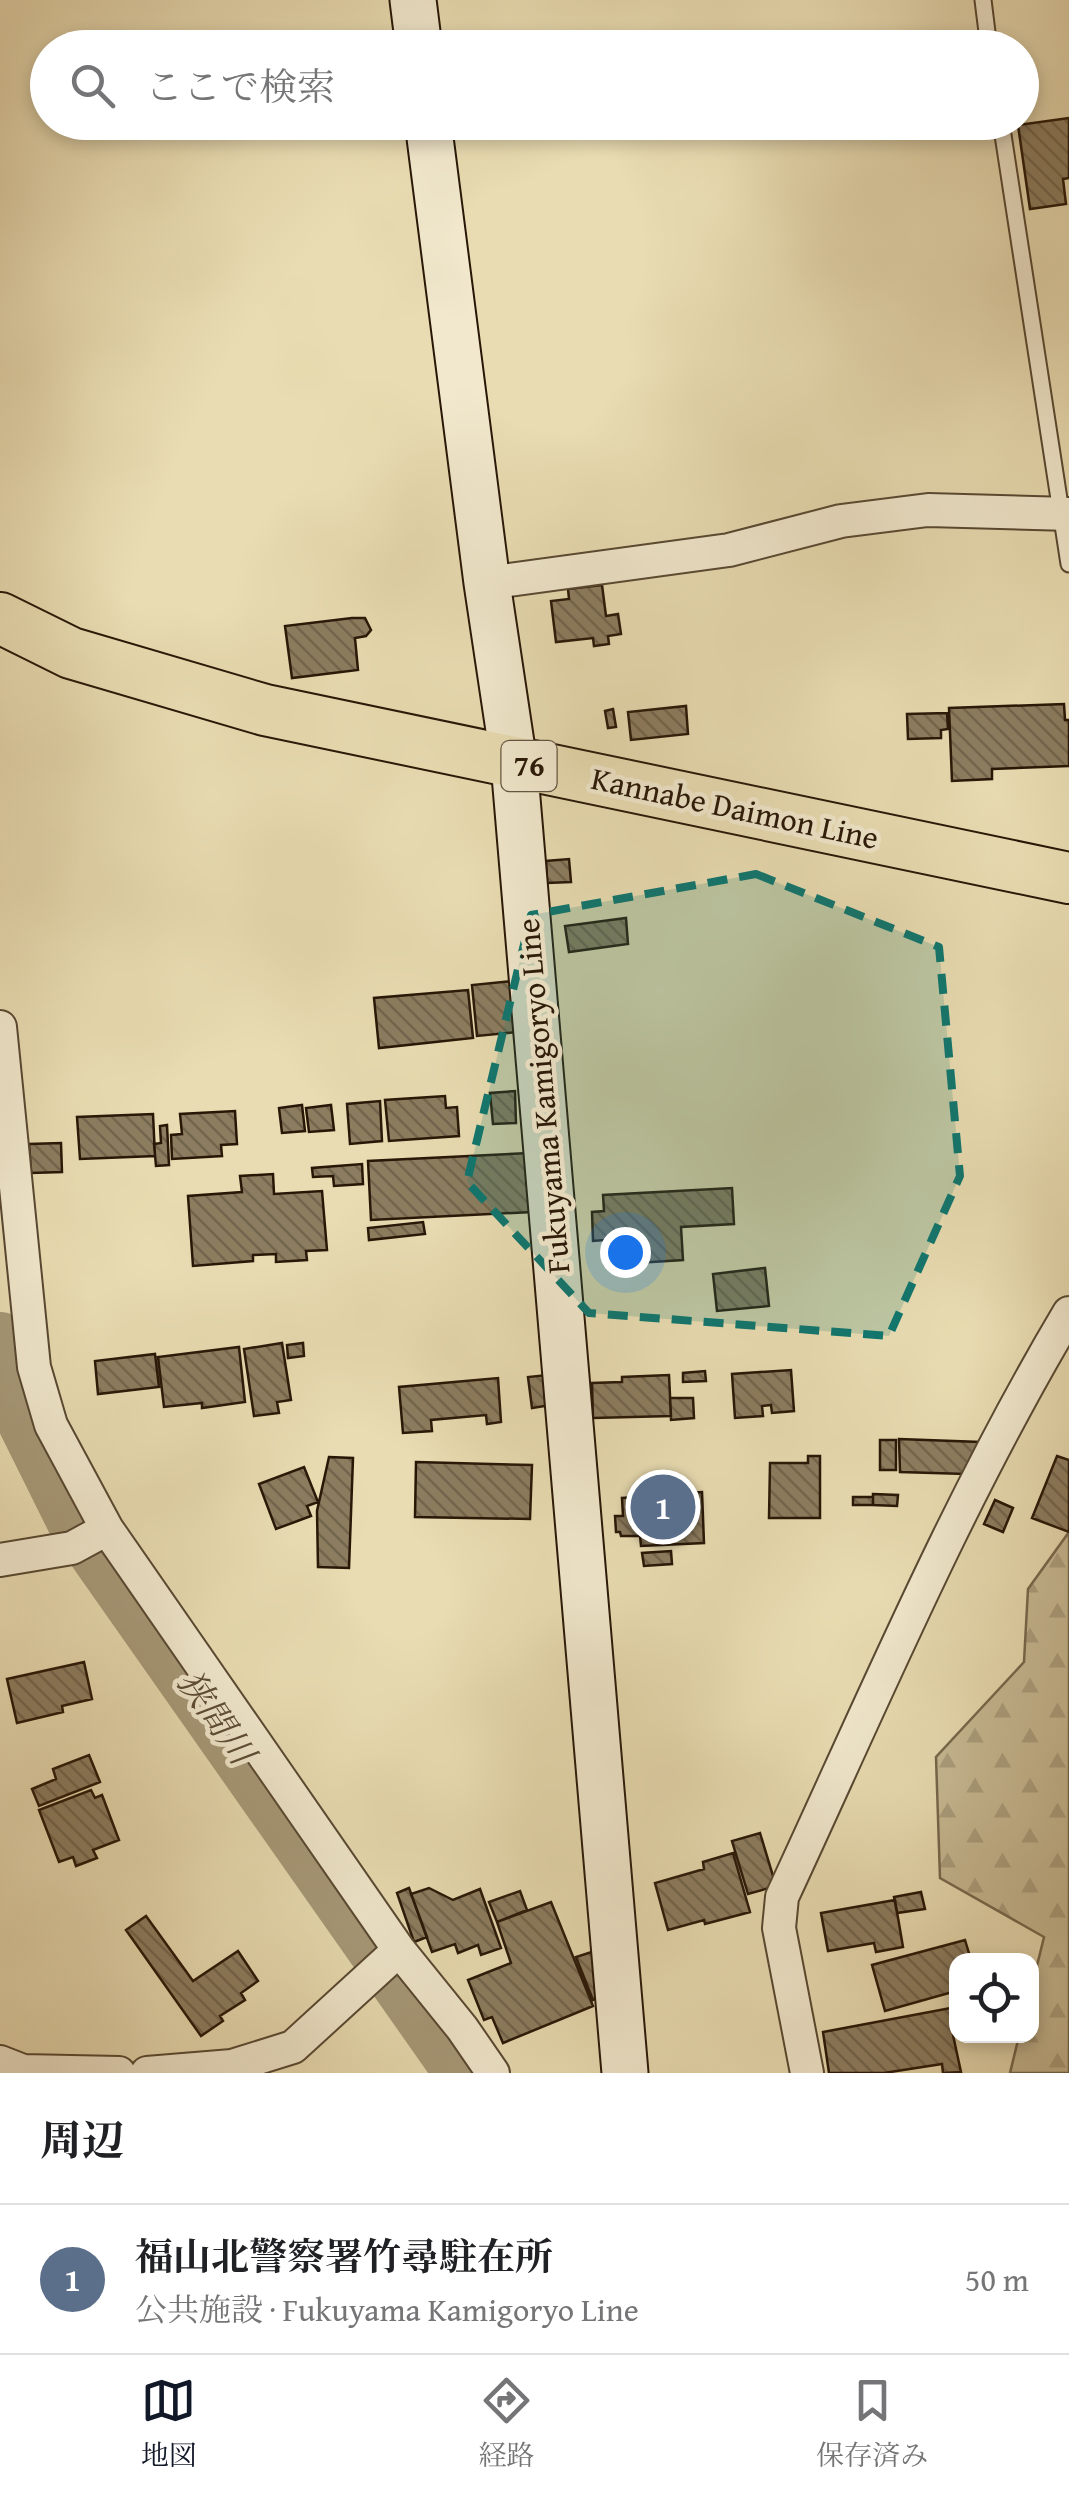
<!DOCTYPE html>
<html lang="ja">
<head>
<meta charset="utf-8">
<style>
	body { margin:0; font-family:"Gentium Book Plus","Noto Serif JP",serif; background:#f2f2f2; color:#202124 }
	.controls { position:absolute; right:30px; bottom:30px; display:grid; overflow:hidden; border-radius:20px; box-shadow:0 5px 15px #0003 }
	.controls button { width:90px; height:90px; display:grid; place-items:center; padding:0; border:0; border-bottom:2px solid #e0e0e0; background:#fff; color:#202124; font:50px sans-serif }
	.you { position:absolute; left:625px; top:1252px; width:35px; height:35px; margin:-25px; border:8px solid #fff; border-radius:50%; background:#1a73e8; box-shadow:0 0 0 15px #1a73e833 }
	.badge { display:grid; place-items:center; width:65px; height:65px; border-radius:50%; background:#111827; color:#fff; font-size:32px; font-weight:700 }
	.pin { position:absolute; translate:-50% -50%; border:5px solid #fff; box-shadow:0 2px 10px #0006 }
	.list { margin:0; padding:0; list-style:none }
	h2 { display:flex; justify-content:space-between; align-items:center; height:130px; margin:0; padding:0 40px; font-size:42px }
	h2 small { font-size:32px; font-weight:400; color:#757577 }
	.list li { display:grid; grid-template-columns:65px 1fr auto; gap:30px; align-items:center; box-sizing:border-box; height:150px; padding:0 40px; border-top:2px solid #e0e0e0 }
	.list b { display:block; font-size:38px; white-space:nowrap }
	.list p { margin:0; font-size:32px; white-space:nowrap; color:#757577 }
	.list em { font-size:32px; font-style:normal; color:#757577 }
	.icon { flex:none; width:55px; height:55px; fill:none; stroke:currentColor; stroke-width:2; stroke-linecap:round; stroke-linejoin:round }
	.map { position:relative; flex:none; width:1069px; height:2073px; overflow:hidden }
	.search { position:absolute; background:#fff; box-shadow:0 5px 15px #0003; left:30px; right:30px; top:30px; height:110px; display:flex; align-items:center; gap:25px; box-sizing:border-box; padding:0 35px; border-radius:55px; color:#757577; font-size:38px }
	.sheet { height:280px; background:#fff }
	nav { display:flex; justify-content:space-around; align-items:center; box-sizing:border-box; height:140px; border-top:2px solid #e0e0e0; background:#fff; font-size:28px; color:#757577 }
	nav a { display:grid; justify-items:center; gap:5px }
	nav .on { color:#111827 }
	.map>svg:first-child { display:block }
	.forest { fill:url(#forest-firs); stroke:#78694e; stroke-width:2.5 }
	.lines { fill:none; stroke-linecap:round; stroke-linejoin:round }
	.river { stroke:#a79978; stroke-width:62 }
	.building { fill:url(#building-back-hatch); stroke:#281707; stroke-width:2.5 }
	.lane-casing { stroke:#584832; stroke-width:19 }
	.street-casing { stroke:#584832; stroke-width:36 }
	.secondary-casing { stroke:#281707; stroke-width:49 }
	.primary-casing { stroke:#281707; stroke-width:54 }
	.lane { stroke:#f1e8cd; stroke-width:15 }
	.street { stroke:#f1e8cd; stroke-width:32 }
	.secondary { stroke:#f1e8cd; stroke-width:45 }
	.primary { stroke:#e9dcb2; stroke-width:50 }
	.marked { fill:#0f766e; fill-opacity:0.2; stroke:#0f766e; stroke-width:8; stroke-dasharray:20 12; stroke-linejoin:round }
	.labels { text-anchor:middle; stroke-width:9; stroke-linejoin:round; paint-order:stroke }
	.shield { fill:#f1e8cd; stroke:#645642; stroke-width:2.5 }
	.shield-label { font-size:30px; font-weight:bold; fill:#281707 }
	.street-label { font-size:32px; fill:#281707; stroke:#f1e8cd }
	.water-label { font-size:35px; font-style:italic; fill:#5b4b34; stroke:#f1e8cd }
</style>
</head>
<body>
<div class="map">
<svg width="1069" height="2073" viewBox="0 0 1069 2073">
	<defs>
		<pattern id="forest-firs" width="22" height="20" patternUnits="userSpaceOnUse" patternTransform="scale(2.5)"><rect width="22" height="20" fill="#c8bb95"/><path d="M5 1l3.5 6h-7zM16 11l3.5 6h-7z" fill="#aca07f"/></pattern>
		<pattern id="building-back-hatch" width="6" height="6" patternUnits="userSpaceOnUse" patternTransform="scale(2.5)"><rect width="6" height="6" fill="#8c7d60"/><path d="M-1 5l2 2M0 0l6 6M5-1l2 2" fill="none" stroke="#72654d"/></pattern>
	</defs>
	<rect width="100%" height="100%" fill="#e9dcb2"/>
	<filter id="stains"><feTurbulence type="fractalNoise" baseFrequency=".002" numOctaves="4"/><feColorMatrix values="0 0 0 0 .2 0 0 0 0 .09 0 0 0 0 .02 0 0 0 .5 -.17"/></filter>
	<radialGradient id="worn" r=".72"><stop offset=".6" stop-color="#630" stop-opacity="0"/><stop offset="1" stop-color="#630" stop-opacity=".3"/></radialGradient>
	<!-- forest -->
	<path class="forest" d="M 1069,1532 L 1069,2073 L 1010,2073 L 1019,2036 L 1032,2036 L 1032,1986 L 1044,1937 L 940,1878 L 936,1757 L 1024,1662 L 1028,1589 Z"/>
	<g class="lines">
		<!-- river -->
		<path class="river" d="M 0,1343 L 22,1408 L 78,1521 L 466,2073"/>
	</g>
	<!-- building -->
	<path class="building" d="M 1069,118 L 1069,178 L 1063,179 L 1066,204 L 1030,209 L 1018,125 Z
		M 602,585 L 606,616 L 618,614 L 621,634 L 608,636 L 609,644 L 594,646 L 593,638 L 556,642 L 551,601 L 569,599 L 568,589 Z
		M 352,618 L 365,618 L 371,630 L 366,636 L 355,638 L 358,670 L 292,678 L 285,626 Z
		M 1064,704 L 1065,720 L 1069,720 L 1069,766 L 992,769 L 992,779 L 952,781 L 949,708 Z
		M 686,706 L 688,734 L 631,740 L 628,712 Z
		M 613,709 L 616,727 L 608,728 L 605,711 Z
		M 947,713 L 948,729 L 941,730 L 941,738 L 908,739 L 907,714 Z
		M 569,859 L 571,882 L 547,883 L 546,861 Z
		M 626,918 L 628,944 L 569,952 L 565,926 Z
		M 512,981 L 517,1032 L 477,1036 L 472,985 Z
		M 468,990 L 473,1038 L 379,1048 L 374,998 Z
		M 515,1091 L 516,1123 L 493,1124 L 490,1093 Z
		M 445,1096 L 446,1108 L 457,1107 L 459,1136 L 389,1141 L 385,1100 Z
		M 380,1101 L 382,1141 L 350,1144 L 347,1104 Z
		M 302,1105 L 305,1131 L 282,1133 L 279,1108 Z
		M 331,1105 L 334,1130 L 309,1132 L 306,1108 Z
		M 235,1111 L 237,1144 L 221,1145 L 222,1156 L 172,1159 L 171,1135 L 182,1134 L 180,1114 Z
		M 153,1114 L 155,1156 L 80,1159 L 77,1117 Z
		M 167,1125 L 169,1165 L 156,1166 L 154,1144 L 161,1143 L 160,1126 Z
		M 61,1143 L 62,1172 L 31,1173 L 29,1144 Z
		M 529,1153 L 532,1212 L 371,1220 L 368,1161 Z
		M 362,1164 L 363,1184 L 334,1186 L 333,1176 L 313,1177 L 312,1168 Z
		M 273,1174 L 274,1194 L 322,1191 L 327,1250 L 306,1251 L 307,1260 L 276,1262 L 276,1254 L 253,1255 L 253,1261 L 193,1266 L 188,1196 L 242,1192 L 240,1176 Z
		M 732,1188 L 734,1224 L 681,1227 L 683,1260 L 605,1265 L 604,1240 L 593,1241 L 592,1212 L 604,1211 L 603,1195 Z
		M 423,1222 L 425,1234 L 369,1240 L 368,1228 Z
		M 765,1268 L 769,1306 L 717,1311 L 713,1274 Z
		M 282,1343 L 291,1400 L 277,1402 L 279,1413 L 254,1416 L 244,1349 Z
		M 303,1343 L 304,1356 L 288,1358 L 287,1345 Z
		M 239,1347 L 245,1402 L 202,1408 L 202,1403 L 164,1407 L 158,1357 Z
		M 155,1354 L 159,1387 L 98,1394 L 95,1361 Z
		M 791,1370 L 794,1411 L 772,1413 L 771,1405 L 762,1406 L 763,1416 L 735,1418 L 732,1374 Z
		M 705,1371 L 706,1381 L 683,1382 L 683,1373 Z
		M 547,1375 L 551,1405 L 532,1408 L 528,1377 Z
		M 669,1375 L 671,1416 L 593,1418 L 592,1383 L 622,1382 L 622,1377 Z
		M 498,1378 L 501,1422 L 487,1424 L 486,1415 L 431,1420 L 432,1431 L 403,1433 L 399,1387 Z
		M 670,1398 L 693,1398 L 694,1418 L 671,1420 Z
		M 899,1439 L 980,1442 L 966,1474 L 900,1472 Z
		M 880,1440 L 896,1440 L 896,1470 L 880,1470 Z
		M 808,1456 L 820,1456 L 820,1518 L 769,1518 L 770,1463 L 808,1463 Z
		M 1057,1456 L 1069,1460 L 1069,1532 L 1032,1518 Z
		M 329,1457 L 353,1458 L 349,1568 L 318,1567 L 317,1511 Z
		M 416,1462 L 532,1465 L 530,1519 L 415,1517 Z
		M 304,1467 L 318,1502 L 307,1506 L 311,1516 L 276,1529 L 259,1484 Z
		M 685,1482 L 685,1493 L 702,1492 L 704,1543 L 641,1546 L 640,1536 L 621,1536 L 620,1532 L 616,1532 L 615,1516 L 623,1516 L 622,1498 L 658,1496 L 658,1484 Z
		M 873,1494 L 898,1495 L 897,1506 L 873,1505 Z
		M 853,1497 L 873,1497 L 873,1505 L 853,1505 Z
		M 995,1500 L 1013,1508 L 1003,1532 L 984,1524 Z
		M 671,1551 L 672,1564 L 644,1566 L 642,1553 Z
		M 84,1662 L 92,1699 L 62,1706 L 63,1712 L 17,1723 L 7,1679 Z
		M 89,1755 L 100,1782 L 39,1806 L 32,1789 L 56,1779 L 53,1769 Z
		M 91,1790 L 95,1798 L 102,1795 L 119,1840 L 93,1850 L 97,1858 L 76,1866 L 73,1857 L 59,1862 L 39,1810 Z
		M 760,1833 L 776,1886 L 748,1894 L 732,1841 Z
		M 733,1853 L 750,1912 L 705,1924 L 704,1920 L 668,1930 L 655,1883 L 704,1869 L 703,1862 Z
		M 409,1888 L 427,1937 L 414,1942 L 397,1893 Z
		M 429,1888 L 453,1900 L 480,1889 L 501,1948 L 481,1955 L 478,1945 L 458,1953 L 455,1944 L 432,1952 L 411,1894 Z
		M 520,1891 L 527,1910 L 497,1922 L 489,1902 Z
		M 921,1892 L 925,1909 L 897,1913 L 894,1897 Z
		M 895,1900 L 903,1947 L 876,1952 L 874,1943 L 828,1951 L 821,1913 Z
		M 551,1902 L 593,2006 L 503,2043 L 492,2017 L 484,2020 L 468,1980 L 511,1963 L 497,1922 Z
		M 146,1916 L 193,1981 L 238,1951 L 258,1981 L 241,1993 L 245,2000 L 220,2016 L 223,2021 L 201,2036 L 126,1930 Z
		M 965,1940 L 971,1960 L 956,1960 L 956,1991 L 885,2011 L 872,1965 Z
		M 595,1951 L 602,1995 L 593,2000 L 576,1957 Z
		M 956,2007 L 956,2034 L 953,2035 L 961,2072 L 943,2073 L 942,2064 L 884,2073 L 829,2073 L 823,2032 Z"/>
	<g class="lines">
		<!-- lane casing -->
		<g class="lane-casing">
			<path id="lane" d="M 983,0 L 989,48
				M 1001,122 L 1069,564"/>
		</g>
		<!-- street casing -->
		<g class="street-casing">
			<path id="street" d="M 487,583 L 729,550 L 841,521 L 928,510 L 1069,514
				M 0,1027 L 34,1367 L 51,1425 L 107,1529 L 399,1950 L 462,2028 L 493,2073
				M 0,1560 L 72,1548 L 107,1529
				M 0,2062 L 23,2071 L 119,2073
				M 147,2073 L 232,2066 L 293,2047 L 399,1950
				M 807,2073 L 779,1928 L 782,1897 C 873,1701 958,1499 1069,1313"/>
		</g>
		<!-- secondary casing -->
		<g class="secondary-casing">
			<path id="secondary" d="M 413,0 L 419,48
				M 428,122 L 487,583 L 514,763 L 625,2073"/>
		</g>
		<!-- primary casing -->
		<g class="primary-casing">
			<path id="primary" d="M 0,618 L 71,653 L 265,710 L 1069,878"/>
		</g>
		<!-- lane -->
		<use href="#lane" class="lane"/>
		<!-- street -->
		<use href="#street" class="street"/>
		<!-- secondary -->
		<use href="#secondary" class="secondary"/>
		<!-- primary -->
		<use href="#primary" class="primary"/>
	</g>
	<!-- marked area -->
	<path class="marked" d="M 756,874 L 939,947 L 960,1176 L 889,1336 L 589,1313 L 467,1182 L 531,915 Z"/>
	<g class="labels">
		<!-- shield labels -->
		<rect class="shield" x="501.5" y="741" width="55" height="50" rx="8"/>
		<g class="shield-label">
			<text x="529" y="776">76</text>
		</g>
		<!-- street labels -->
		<g class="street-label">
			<text transform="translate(735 808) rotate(12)" y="11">Kannabe Daimon Line</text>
			<text transform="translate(543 1096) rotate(-95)" y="11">Fukuyama Kamigoryo Line</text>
		</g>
		<!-- water labels -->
		<g class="water-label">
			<text transform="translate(216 1717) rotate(55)" y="12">狭間川</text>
		</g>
	</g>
	<rect width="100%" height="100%" filter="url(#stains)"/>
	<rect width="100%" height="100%" fill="url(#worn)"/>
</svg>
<div class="controls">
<button><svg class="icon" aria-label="locate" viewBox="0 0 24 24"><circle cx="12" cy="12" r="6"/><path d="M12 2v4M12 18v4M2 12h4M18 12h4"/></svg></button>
</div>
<div class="you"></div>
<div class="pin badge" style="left:663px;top:1507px;background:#5c6f8a">1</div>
<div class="search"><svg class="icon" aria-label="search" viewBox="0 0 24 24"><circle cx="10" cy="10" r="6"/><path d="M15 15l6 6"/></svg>ここで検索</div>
</div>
<section class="sheet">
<h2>周辺<small></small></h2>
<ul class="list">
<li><span class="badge" style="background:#5c6f8a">1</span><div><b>福山北警察署竹尋駐在所</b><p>公共施設 · Fukuyama Kamigoryo Line</p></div><em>50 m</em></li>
</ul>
</section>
<nav>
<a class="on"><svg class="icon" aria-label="map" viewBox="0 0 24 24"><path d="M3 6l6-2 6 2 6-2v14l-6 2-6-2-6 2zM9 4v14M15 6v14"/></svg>地図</a>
<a><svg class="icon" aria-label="directions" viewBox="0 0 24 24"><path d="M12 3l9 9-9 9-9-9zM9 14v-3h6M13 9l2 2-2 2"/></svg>経路</a>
<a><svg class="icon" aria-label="saved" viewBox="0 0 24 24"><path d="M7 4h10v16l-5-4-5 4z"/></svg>保存済み</a>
</nav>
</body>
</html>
